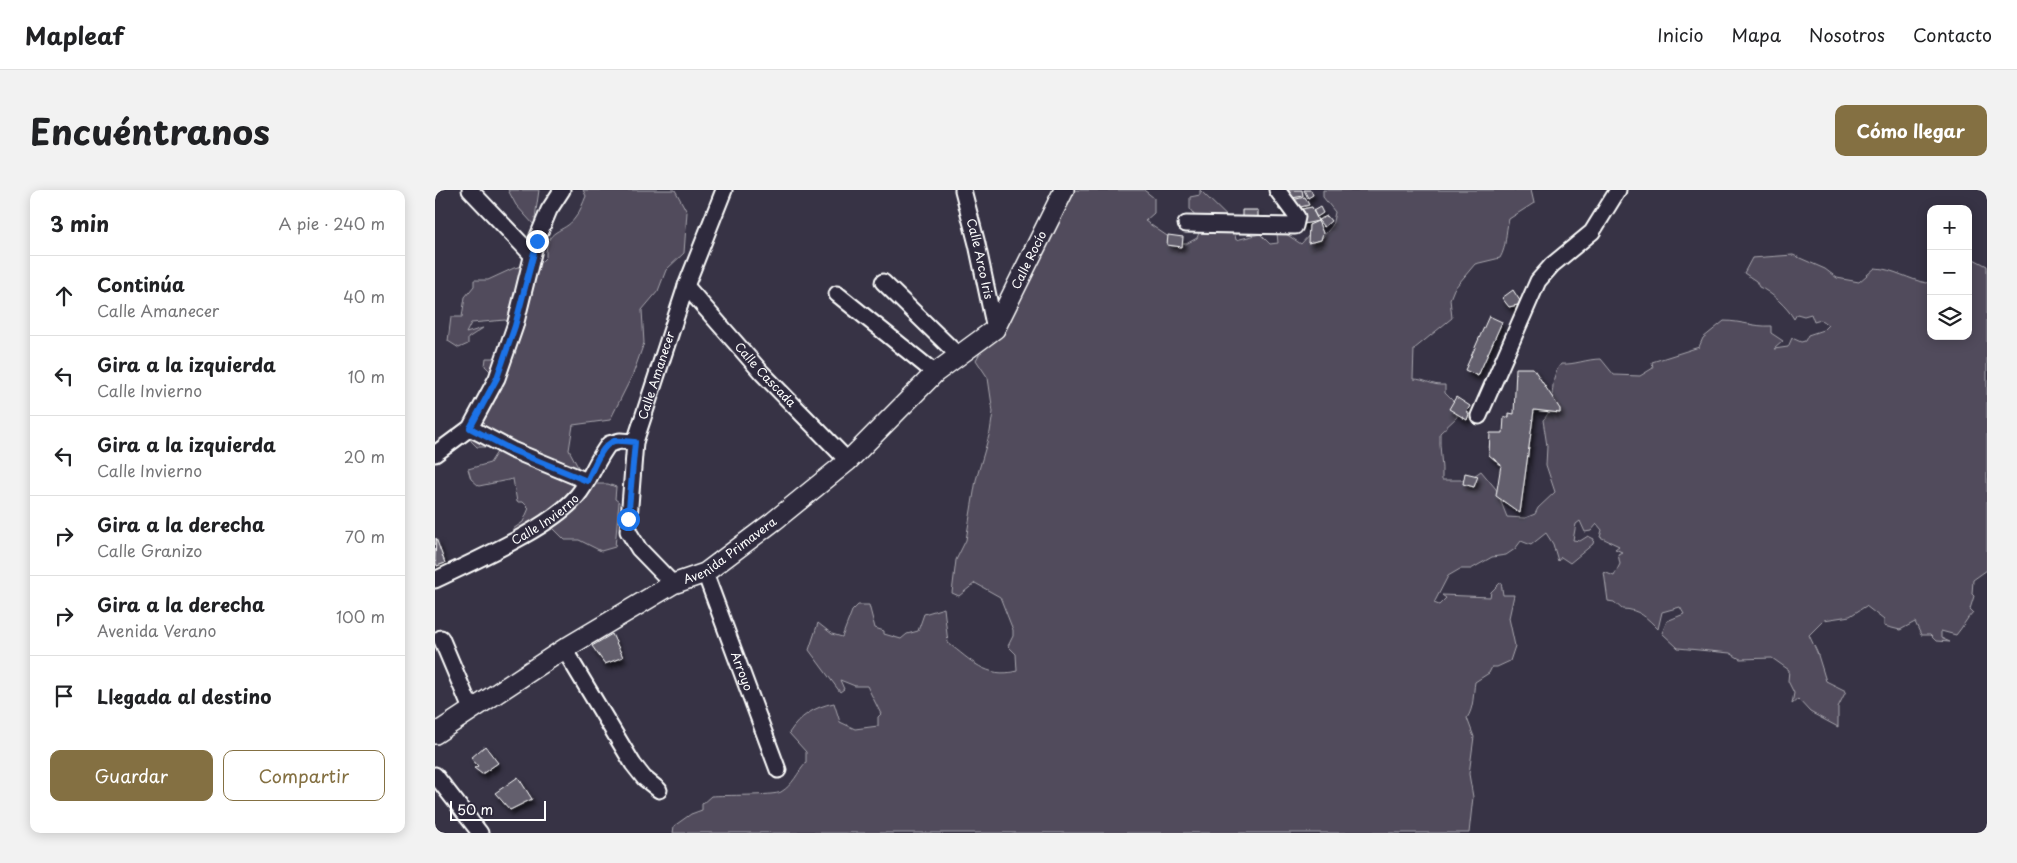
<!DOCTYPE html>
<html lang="es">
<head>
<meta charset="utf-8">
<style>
	body { margin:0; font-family:"Playpen Sans",sans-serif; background:#f2f2f2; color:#202124 }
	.controls { position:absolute; right:15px; top:15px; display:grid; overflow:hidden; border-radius:10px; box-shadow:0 2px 12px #0003 }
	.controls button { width:45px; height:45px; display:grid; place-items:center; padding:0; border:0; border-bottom:1px solid #e0e0e0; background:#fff; color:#202124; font:25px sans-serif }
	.scale { position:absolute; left:15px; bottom:12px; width:96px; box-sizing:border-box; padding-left:5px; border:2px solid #fff; border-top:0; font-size:14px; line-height:18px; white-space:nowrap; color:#fff; -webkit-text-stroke:4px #2f2a3d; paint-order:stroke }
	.stop { position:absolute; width:15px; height:15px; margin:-11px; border:4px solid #1a73e8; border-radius:50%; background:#fff }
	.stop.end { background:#1a73e8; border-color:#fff; box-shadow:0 1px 5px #0008 }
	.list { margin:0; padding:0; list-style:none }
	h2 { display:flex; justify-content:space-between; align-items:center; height:65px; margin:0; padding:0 20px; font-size:21px }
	h2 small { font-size:16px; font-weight:400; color:#757577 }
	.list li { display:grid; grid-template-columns:32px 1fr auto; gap:15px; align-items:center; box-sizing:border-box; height:80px; padding:0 20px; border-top:1px solid #e0e0e0 }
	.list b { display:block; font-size:19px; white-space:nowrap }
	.list p { margin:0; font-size:16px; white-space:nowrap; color:#757577 }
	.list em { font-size:16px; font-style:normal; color:#757577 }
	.actions { display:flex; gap:10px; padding:15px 20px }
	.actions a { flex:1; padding:11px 0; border:1px solid #847042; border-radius:10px; text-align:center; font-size:18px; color:#847042 }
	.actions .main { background:#847042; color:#fff }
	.icon { flex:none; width:28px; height:28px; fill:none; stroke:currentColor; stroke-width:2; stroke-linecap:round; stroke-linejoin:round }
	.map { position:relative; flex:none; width:1552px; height:643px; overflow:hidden; border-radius:10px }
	header { display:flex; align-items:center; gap:30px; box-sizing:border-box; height:70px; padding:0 25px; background:#fff; border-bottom:1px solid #e0e0e0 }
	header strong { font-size:24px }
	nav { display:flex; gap:28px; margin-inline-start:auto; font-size:18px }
	.intro { display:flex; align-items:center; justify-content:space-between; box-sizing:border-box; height:120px; padding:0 30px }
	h1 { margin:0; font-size:35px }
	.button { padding:12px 22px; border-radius:10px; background:#847042; color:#fff; font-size:18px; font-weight:700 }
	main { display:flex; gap:30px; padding:0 30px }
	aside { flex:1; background:#fff; border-radius:10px; box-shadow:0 2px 12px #0003 }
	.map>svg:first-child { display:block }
	.green { fill:#514c5c; stroke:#a8a6ae }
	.building { fill:#635f6d; stroke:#fff; filter:url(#shadow) }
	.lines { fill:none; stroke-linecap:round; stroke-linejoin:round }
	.minor-casing { stroke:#fff; stroke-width:19 }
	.tertiary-casing { stroke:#fff; stroke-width:22 }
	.minor { stroke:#2f2a3d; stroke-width:15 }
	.tertiary { stroke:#2f2a3d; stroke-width:19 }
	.route { stroke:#1a73e8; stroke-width:6 }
	.labels { text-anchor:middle; stroke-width:4; stroke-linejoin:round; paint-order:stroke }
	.street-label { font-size:12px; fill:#fff; stroke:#2f2a3d }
</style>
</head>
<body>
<header>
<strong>Mapleaf</strong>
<nav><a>Inicio</a><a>Mapa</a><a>Nosotros</a><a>Contacto</a></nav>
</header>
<div class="intro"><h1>Encuéntranos</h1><a class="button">Cómo llegar</a></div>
<main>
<aside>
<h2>3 min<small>A pie · 240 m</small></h2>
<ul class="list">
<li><svg class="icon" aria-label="ahead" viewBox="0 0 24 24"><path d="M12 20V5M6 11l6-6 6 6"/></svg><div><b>Continúa</b><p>Calle Amanecer</p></div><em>40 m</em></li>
<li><svg class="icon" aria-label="left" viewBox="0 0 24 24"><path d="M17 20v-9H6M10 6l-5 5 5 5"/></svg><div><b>Gira a la izquierda</b><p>Calle Invierno</p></div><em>10 m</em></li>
<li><svg class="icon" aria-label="left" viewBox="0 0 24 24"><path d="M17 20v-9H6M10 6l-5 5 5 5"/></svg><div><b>Gira a la izquierda</b><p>Calle Invierno</p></div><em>20 m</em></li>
<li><svg class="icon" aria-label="right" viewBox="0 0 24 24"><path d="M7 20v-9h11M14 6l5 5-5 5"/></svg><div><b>Gira a la derecha</b><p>Calle Granizo</p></div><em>70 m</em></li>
<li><svg class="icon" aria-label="right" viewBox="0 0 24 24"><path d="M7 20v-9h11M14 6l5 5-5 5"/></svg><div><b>Gira a la derecha</b><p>Avenida Verano</p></div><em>100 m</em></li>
<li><svg class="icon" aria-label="arrive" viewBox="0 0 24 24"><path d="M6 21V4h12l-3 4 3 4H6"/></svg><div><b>Llegada al destino</b></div></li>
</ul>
<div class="actions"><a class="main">Guardar</a><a>Compartir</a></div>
</aside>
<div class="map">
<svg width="1552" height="643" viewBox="0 0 1552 643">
	<defs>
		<filter id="shadow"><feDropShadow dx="3" dy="5" stdDeviation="2.5" flood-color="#0009"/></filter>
	</defs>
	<rect width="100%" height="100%" fill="#373345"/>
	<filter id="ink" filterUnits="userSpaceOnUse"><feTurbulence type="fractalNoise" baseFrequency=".02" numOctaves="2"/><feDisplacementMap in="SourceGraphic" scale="10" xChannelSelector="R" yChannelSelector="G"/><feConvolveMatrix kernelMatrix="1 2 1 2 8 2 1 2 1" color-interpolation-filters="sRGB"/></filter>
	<g filter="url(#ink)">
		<!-- green -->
		<path class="green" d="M 73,0 L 104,0 L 99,35 L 81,15 Z
			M 148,0 L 240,0 L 252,22 L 249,63 L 231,80 L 223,101 L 207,120 L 209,153 L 198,184 L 175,230 L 138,235 L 134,260 L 143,277 L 143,285 L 157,294 L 173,294 L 181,297 L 180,309 L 184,312 L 180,357 L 166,361 L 144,350 L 130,350 L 115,335 L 97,346 L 93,354 L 83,350 L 78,339 L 88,332 L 94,318 L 88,312 L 82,312 L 78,289 L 44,296 L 36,289 L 33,279 L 55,273 L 62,262 L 53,257 L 42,257 L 36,251 L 36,242 L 48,222 L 62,208 L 65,191 L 50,176 L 51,168 L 62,168 L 79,135 L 70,130 L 36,133 L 31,143 L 48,138 L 33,148 L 33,154 L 24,158 L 13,151 L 16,127 L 27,127 L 30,107 L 39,96 L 39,90 L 53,90 L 79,78 L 106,72 L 111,67 C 110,37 129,44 140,28 C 145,22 148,13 151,6 Z
			M 634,0 L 709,0 L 719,8 L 719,23 L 710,31 L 738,50 L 751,54 L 762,48 L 765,40 L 762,29 L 755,19 L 755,7 L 765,5 L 765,0 L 808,42 L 800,45 L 801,50 L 825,44 L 835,54 L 843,53 L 842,43 L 845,40 L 866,54 L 876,43 L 887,48 L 897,36 L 900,22 L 888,7 L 888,0 L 1096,0 L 1099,13 L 1074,29 C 1070,43 1072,56 1065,68 L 1040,74 L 1019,99 L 1015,109 L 1017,128 L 979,159 L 978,189 C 991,189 996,196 1010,195 L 1010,203 L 1022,215 L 1022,227 L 1005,243 C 1004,259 1008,274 1007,290 L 1033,290 L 1046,281 L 1061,299 L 1072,327 L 1090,328 L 1100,324 L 1103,318 L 1120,302 L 1111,275 L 1112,256 L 1108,230 C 1123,216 1112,189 1126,174 C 1140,175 1151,169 1166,169 L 1179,185 L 1205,186 L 1218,178 L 1217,172 L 1264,157 L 1268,148 L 1289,131 C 1306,131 1319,137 1336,136 L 1336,143 L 1348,151 L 1339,159 L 1353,157 L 1357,148 L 1366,152 L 1370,151 L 1373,145 L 1388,140 L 1393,135 L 1386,130 L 1379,132 L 1376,124 L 1369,126 L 1362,124 L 1359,129 C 1353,118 1335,101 1324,97 L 1321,91 L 1309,83 L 1317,68 L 1358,65 L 1390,79 L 1402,88 L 1424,92 L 1440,78 C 1459,79 1474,90 1492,93 L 1496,89 L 1496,146 L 1533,146 L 1533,66 L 1552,76 L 1552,380 L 1538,390 L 1537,404 L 1539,406 L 1535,419 L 1538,422 C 1531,429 1528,437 1521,445 L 1506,441 L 1506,448 L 1515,452 L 1501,451 L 1495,445 L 1486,445 L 1480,432 L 1465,440 L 1449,436 L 1449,430 L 1431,416 L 1415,426 L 1389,430 L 1374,445 L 1382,462 L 1391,491 L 1411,501 L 1403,517 L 1403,537 L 1375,522 L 1363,509 L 1357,514 L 1359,503 L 1353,491 L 1354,480 L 1337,468 L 1305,469 L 1295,463 L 1243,458 L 1227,443 L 1232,431 L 1249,424 L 1245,417 L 1227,422 L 1223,439 C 1212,428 1204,419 1187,419 L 1179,412 L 1173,411 L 1169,382 L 1179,386 L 1185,374 L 1183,364 L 1187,362 L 1180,359 L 1184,356 L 1165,347 L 1167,340 L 1162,334 L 1156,341 L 1150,342 L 1145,331 L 1141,334 L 1138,350 L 1145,351 L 1153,346 L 1159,349 L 1158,354 L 1135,373 L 1126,367 L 1123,371 L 1118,354 L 1111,343 L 1096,355 L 1086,351 L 1080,359 L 1071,365 L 1057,367 L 1036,379 L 1025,379 L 1013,386 L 999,413 L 1004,415 L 1011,408 L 1007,405 L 1055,407 L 1056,402 L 1066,392 L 1068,405 L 1079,405 L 1074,428 L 1080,456 L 1075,471 L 1062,477 L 1057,477 L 1054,483 L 1040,492 C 1038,504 1039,518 1032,528 L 1039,547 L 1034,584 L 1038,607 L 1034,643 L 238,643 L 239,636 L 256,624 L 267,620 L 267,614 L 276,606 C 288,605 339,606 346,602 C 358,595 362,583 371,573 L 371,562 L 354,543 C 365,526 379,517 399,513 L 405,532 L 420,539 L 443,536 L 443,527 L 446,524 L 432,496 L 420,496 L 405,490 L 409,499 L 405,502 L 374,460 L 383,433 L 397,444 L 407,447 L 417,421 L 423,415 L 434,415 L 440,438 L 449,441 L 449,444 L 466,449 L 472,444 L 483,441 L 489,424 L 509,418 L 513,453 C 536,470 551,489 582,481 L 581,464 L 573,456 L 578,446 L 578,440 L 565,407 L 540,393 L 524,406 L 517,403 L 521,370 L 531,350 L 541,290 L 555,242 L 558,222 L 553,188 L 541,170 L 621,29 L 626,28 Z"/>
		<!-- building -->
		<path class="building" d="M 841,0 L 867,0 L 868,6 L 857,8 L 853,20 L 844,20 Z
			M 869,0 L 876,0 L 878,5 L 873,8 Z
			M 870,7 L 874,15 L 857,19 L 857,10 Z
			M 877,17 L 883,31 L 864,35 L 862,20 Z
			M 885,17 L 888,23 L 882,27 L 878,21 Z
			M 807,20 L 823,20 L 823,33 L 807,33 Z
			M 892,26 L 896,31 L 889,37 L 883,30 Z
			M 883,31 L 888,43 L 886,50 L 873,53 L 874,35 Z
			M 733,45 L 748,47 L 747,57 L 732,55 Z
			M 1078,100 L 1087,114 L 1074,117 L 1067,108 Z
			M 1054,126 L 1067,132 L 1043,186 L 1030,180 Z
			M 1081,178 L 1098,178 L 1125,219 L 1125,223 L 1099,220 L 1085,323 L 1061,306 L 1066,275 L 1054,265 L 1055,243 L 1068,243 L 1069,227 L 1074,227 L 1074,223 L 1079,224 Z
			M 1021,207 L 1035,216 L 1032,221 L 1034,224 L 1032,230 L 1014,219 Z
			M 1030,283 L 1043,286 L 1039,297 L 1028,294 Z
			M 1,348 L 10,373 L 2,376 L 0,370 Z
			M 177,444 L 188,467 L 170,474 L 157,456 Z
			M 50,556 L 63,573 L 47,584 L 39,578 L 43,576 L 36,568 Z
			M 83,587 L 97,609 L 75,620 L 60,603 Z"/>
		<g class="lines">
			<!-- minor casing -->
			<g class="minor-casing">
				<g id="minor">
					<path d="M 35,0 L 97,65"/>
					<path id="s1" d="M 528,0 L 542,54 L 560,139"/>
					<path d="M 751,34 L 860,36 L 862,27 L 842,0"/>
					<path d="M 448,92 L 523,165"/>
					<path id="s2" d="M 251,96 L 327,183 L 413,271"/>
					<path d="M 402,104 L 500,183"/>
					<path d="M 1044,226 L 1103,91 L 1117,75 L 1157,42 L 1183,0"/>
					<path d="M 35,238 L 77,260 L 152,291"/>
					<path d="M 0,264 L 35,238 L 62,188 L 80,136 L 101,51 L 114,20 L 127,0"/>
					<path id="s3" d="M 270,383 L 343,580"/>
					<path id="s4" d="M 0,390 C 39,371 115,338 142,306 C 155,291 161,270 174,254 L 185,251 L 200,252"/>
					<path id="s5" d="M 238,394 L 204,359 L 193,341 L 200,252 L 251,96 L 289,0"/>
					<path d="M 6,448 L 36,519"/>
					<path d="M 129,459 L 198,574 L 209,588 L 224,600"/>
					<path d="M 0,585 L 45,643"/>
				</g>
			</g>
			<!-- tertiary casing -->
			<g class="tertiary-casing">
				<g id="tertiary">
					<path id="s6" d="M 0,544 L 129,459 L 238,394 L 270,383 L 339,331 L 413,271 L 500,183 L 560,139 L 629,0"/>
				</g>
			</g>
			<!-- minor -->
			<use href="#minor" class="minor"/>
			<!-- tertiary -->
			<use href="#tertiary" class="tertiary"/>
		</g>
	</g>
	<g class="lines" filter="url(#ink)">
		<!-- route -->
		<path class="route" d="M 102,51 L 80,136 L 62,188 L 35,238 L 77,260 L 152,291 C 158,280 165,256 179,251 C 185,250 193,252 200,252 L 193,329"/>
	</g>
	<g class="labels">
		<!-- street labels -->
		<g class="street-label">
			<text dy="4" stroke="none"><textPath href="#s1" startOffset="71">Calle Arco Iris</textPath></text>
			<text dy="4" stroke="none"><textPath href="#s6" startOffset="772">Calle Rocío</textPath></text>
			<text dy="4" stroke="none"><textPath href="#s2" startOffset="119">Calle Cascada</textPath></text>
			<text dy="4" stroke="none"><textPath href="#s5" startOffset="229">Calle Amanecer</textPath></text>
			<text dy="4" stroke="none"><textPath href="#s4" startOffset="126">Calle Invierno</textPath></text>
			<text dy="4" stroke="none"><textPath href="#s6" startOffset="348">Avenida Primavera</textPath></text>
			<text dy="4" stroke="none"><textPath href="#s3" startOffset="105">Arroyo</textPath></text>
		</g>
	</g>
</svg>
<div class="controls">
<button>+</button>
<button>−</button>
<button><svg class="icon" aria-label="layers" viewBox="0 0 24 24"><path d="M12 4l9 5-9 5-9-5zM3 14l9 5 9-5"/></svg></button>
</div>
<div class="scale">50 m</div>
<div class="stop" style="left:193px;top:329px"></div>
<div class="stop end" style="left:102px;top:51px"></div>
</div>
</main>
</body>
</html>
